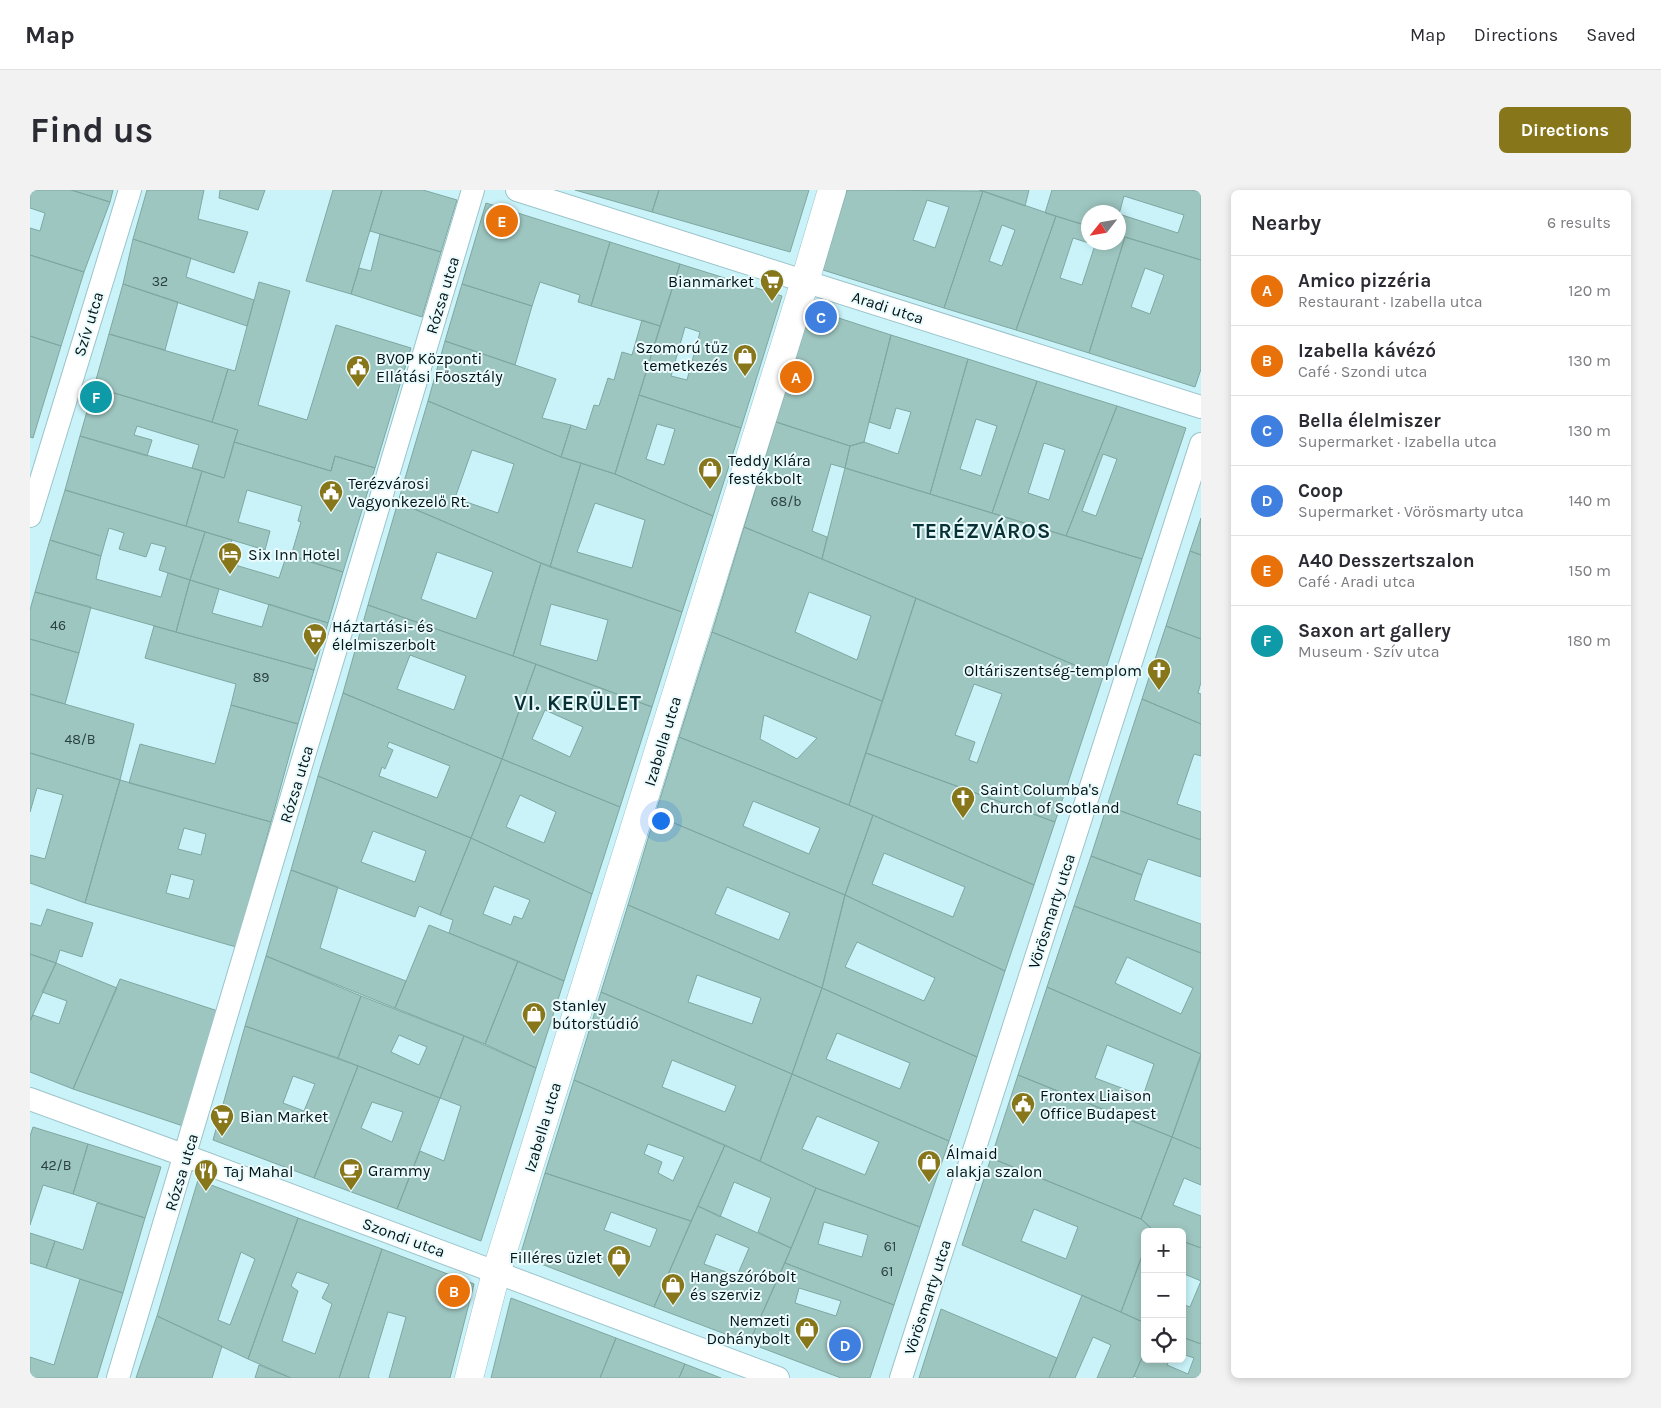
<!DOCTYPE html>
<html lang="en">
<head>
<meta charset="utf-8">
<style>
	body { margin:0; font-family:Karla,sans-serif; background:#f2f2f3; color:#2b2b33 }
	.controls { position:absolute; right:15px; bottom:15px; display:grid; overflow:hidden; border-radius:8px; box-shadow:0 2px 8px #0003 }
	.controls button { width:45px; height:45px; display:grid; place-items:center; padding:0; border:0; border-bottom:1px solid #e1e1e2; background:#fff; color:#2b2b33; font:25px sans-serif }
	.compass { position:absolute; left:1051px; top:15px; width:45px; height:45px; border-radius:50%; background:#fff; box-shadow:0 2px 8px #0003; rotate:239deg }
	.you { position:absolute; left:630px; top:630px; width:18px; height:18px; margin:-12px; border:4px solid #fff; border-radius:50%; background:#1a73e8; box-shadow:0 0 0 8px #1a73e833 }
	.badge { display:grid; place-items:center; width:32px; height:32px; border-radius:50%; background:#87771a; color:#fff; font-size:16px; font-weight:700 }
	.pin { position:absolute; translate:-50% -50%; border:2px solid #fff; box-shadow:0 1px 5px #0006 }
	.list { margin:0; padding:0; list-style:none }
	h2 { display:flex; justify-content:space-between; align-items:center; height:65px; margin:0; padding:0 20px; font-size:21px }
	h2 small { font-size:16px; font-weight:400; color:#7c7c81 }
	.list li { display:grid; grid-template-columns:32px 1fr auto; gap:15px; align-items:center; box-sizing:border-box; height:70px; padding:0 20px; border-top:1px solid #e1e1e2 }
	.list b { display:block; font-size:19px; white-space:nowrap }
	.list p { margin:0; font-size:16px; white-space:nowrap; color:#7c7c81 }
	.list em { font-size:16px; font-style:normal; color:#7c7c81 }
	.icon { flex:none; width:28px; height:28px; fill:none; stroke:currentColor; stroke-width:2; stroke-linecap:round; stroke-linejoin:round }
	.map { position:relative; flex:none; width:1171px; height:1188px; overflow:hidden; border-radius:8px }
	header { display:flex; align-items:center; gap:30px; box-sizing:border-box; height:70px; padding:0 25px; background:#fff; border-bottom:1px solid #e1e1e2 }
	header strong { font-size:24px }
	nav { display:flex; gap:28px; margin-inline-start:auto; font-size:18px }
	.intro { display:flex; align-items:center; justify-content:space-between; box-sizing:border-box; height:120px; padding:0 30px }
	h1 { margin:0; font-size:35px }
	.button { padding:12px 22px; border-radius:8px; background:#87771a; color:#fff; font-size:18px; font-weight:700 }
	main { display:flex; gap:30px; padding:0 30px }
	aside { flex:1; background:#fff; border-radius:8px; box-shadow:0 2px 8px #0003 }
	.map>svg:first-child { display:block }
	.building { fill:#9ec6c0; stroke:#7fa7a1; fill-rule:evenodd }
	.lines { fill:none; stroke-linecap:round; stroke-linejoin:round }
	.street-casing { stroke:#9bc4ca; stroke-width:24 }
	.secondary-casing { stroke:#9bc4ca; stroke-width:29 }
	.street { stroke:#fff; stroke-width:22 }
	.secondary { stroke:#fff; stroke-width:28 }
	.labels { text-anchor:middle; stroke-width:4; stroke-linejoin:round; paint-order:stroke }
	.number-label { font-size:14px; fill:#2a4040 }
	.poi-label { font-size:16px; fill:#041315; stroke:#eafbfd; text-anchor:start }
	.street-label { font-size:16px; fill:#041315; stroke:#eafbfd }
	.district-label { font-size:21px; font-weight:bold; letter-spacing:1px; fill:#083136; stroke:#eafbfd }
</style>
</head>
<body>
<header>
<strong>Map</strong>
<nav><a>Map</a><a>Directions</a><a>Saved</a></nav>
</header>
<div class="intro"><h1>Find us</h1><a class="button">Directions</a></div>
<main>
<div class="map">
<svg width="1171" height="1188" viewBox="0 0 1171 1188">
	<rect width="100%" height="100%" fill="#c9f3f9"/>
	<!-- building -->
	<path class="building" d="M 0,0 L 41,0 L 80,12 L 54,82 L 0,65 L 0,38 L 10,41 L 15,23 L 0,18 Z
		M 41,0 L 83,0 L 80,12 Z
		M 117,0 L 174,0 L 168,29 L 218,42 L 204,83 L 103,49 Z
		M 190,0 L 235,0 L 228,20 L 189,8 Z
		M 303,0 L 352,0 L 321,104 L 276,91 Z
		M 352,0 L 393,0 L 427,10 L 411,62 L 340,41 Z
		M 545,0 L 629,0 L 622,22 Z
		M 629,0 L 779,0 L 760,62 L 622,22 Z
		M 817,0 L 953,1 L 914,118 L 793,80 ZM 897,10 L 919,17 L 905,58 L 883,50 Z
		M 949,0 L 999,0 L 995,16 Z
		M 1022,0 L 1161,0 L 1171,2 L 1171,70 L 1088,45 L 1088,22 L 1058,22 L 1058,36 L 1015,23 ZM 1094,6 L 1154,25 L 1148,43 L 1089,24 Z
		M 953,1 L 1026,26 L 986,140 L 914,118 ZM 972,35 L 985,40 L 972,76 L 959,71 Z
		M 456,13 L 580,52 L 561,116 L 548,112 L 550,105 L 510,92 L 502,116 L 432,94 Z
		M 1026,26 L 1058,36 L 1058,52 L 1088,52 L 1088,45 L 1095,47 L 1059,163 L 986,140 ZM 1043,48 L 1065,55 L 1052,95 L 1030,88 Z
		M 350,44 L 411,62 L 392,127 L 321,104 L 329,78 L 341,81 Z
		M 1095,47 L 1171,70 L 1171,179 L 1165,197 L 1059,163 ZM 1115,78 L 1134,85 L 1120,124 L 1101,117 Z
		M 103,49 L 161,68 L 156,87 L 224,110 L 217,136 L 93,94 Z
		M 580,52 L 650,74 L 630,136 L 561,116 Z
		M 0,65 L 54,82 L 31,156 L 0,146 Z
		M 650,74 L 752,106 L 711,238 L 609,205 ZM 655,137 L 670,142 L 657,190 L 641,186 Z
		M 229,92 L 260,101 L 228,215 L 277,230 L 306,135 L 381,158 L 345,278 L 305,266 L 301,281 L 204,252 L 208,240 L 182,232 L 198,179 L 205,181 Z
		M 93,94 L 148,112 L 135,160 L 79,144 Z
		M 432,94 L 502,116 L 485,175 L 415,151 Z
		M 781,119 L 861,145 L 834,252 L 820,256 L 746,232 Z
		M 612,130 L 630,136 L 585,284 L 531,267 L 541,235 L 556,240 L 564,215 L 569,216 L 578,188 L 584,190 L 592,162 L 602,165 Z
		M 79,144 L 198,179 L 182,232 L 64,197 Z
		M 861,145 L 938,169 L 900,304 L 815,278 L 820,256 L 834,252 L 868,264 L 881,222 L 866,218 L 860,239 L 839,232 Z
		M 0,146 L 31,156 L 3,248 L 0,247 Z
		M 415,151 L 526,189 L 512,228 L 541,235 L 531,267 L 398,211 Z
		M 938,169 L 1007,191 L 962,323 L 900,304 ZM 946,229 L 967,236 L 951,286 L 930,279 Z
		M 1007,191 L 1087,216 L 1036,346 L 962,323 ZM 1014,253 L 1035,260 L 1019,310 L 998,303 Z
		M 64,197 L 208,240 L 194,288 L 162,278 L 169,255 L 107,236 L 104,245 L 122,250 L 117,266 L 50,246 Z
		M 609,205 L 711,238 L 683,326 L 585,284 ZM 627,234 L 645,239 L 634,275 L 616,269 Z
		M 398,211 L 531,267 L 551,273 L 520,377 L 368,312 ZM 442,260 L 484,274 L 468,323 L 425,308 Z
		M 1087,216 L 1156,238 L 1112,369 L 1036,346 ZM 1073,264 L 1087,269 L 1066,326 L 1052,321 Z
		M 746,232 L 820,256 L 815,278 L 801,274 L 782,341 L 797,347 L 792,369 L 714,337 Z
		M 50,246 L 172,281 L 156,336 L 35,300 Z
		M 204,252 L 301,281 L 305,266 L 345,278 L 313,382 L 261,366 L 271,332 L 268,331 L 272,316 L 217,300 L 208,332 L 240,341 L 235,360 L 156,336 L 172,281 L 194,288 Z
		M 551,273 L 585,284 L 683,326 L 652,422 L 520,377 ZM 565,313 L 615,330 L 602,378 L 547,362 Z
		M 815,278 L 1112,369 L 1073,487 L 792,369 Z
		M 35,300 L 175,342 L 160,390 L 129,380 L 136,357 L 121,353 L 116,367 L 89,359 L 94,343 L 79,338 L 71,366 L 20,350 Z
		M 368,312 L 511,373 L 483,466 L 338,415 ZM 407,362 L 463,382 L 446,429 L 391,409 Z
		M 1171,328 L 1171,365 L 1160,361 Z
		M 714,337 L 886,408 L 852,511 L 682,442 ZM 779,402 L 841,426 L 827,470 L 765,442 Z
		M 175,342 L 202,350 L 195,372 L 249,388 L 257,364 L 313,382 L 298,433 L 160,390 Z
		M 20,350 L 71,366 L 66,389 L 131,407 L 138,383 L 160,390 L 146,442 L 5,402 Z
		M 1160,361 L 1171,365 L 1171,449 L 1136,436 Z
		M 511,373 L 652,422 L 622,517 L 483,466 ZM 521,414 L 578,430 L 567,471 L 510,455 Z
		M 160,390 L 189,399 L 182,423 L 232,437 L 239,414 L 298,433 L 284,480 L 146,442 Z
		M 5,402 L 61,417 L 49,463 L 0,449 L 0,420 Z
		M 886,408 L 1073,487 L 1025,632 L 836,563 ZM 944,494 L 972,504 L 947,573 L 939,570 L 945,552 L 925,545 Z
		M 338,415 L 506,474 L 472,569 L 313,503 ZM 380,465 L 436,486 L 424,520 L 367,499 Z
		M 124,436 L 284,480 L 268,534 L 201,515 L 206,494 L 115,468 Z
		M 1136,436 L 1171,449 L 1171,492 L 1168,503 L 1171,504 L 1171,534 L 1112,509 Z
		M 682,442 L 852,511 L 819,615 L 649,547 ZM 734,525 L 787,548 L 767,569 L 730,549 Z
		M 0,449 L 49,463 L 35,514 L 0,504 Z
		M 506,474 L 622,517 L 590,617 L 472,569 ZM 515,520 L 553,537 L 540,567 L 502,549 Z
		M 313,503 L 472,569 L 441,648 L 288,586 ZM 359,552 L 420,576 L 407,608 L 349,586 L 352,577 L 355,579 L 363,560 L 357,557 Z
		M 0,504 L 104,534 L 90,590 L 0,563 Z
		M 1112,509 L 1171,534 L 1171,566 L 1164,564 L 1147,614 L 1171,622 L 1171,650 L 1077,616 Z
		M 201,515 L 268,534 L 241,632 L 99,593 L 110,554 L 185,574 Z
		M 649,547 L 843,625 L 815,705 L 625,625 ZM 723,611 L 790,638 L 779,664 L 713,636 Z
		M 0,563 L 90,590 L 55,713 L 0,693 L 0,665 L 15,669 L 33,605 L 7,598 L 0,622 Z
		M 836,563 L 1025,632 L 1004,695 L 819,615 Z
		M 472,569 L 590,617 L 562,704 L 441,648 ZM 490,605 L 526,622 L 514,653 L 476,637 Z
		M 288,586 L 441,648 L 410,725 L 389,716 L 385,727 L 261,680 ZM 343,641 L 396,661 L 385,692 L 331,672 Z
		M 90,590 L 241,632 L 206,757 L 55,713 ZM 154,638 L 176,644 L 171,665 L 148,659 ZM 141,684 L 164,690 L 159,709 L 136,703 Z
		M 1077,616 L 1171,650 L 1171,687 L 1118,669 L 1112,685 L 1061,666 Z
		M 625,625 L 815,705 L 792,798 L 598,715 ZM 697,697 L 760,723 L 749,750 L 685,724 Z
		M 843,625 L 1004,695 L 975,781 L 815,705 ZM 854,663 L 935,697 L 923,727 L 842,694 Z
		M 441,648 L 562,704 L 534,791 L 419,743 L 423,730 L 410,725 ZM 464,696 L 500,710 L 492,729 L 484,726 L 481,735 L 453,724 Z
		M 1061,666 L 1112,685 L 1104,710 L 1171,734 L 1171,763 L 1044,716 Z
		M 261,680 L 308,697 L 290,758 L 376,791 L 365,818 L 236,766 Z
		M 815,705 L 975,781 L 947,867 L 792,798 ZM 827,752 L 905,788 L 894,811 L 815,777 Z
		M 598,715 L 792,798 L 762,884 L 571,802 ZM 667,785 L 731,808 L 722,834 L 658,812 Z
		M 1044,716 L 1171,763 L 1171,864 L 1017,797 ZM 1097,767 L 1163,798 L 1151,824 L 1085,793 Z
		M 17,719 L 63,733 L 52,767 L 30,760 L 26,773 L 0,764 L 0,733 L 11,736 Z
		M 399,735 L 488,771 L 455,854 L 365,818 Z
		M 0,764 L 26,773 L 0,831 Z
		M 236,766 L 331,806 L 308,868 L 215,836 Z
		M 488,771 L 534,791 L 506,878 L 455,854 Z
		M 26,773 L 87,798 L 43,899 L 0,882 L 0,831 L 3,825 L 29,834 L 37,811 L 12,802 Z
		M 90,789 L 188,821 L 153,936 L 43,899 Z
		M 1017,797 L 1171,864 L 1142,947 L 988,885 ZM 1077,855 L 1124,874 L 1113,906 L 1065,888 Z
		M 792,798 L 947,867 L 919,951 L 762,884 ZM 807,843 L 880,873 L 870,899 L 796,869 Z
		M 571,802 L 762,884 L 730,971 L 544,890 ZM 642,870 L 706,896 L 695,922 L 632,897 Z
		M 331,806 L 434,846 L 410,908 L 308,868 ZM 369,845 L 397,857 L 389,875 L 361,862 Z
		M 215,836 L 328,876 L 284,988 L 183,950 ZM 263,886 L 285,894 L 274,921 L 253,913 Z
		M 434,846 L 506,878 L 451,1051 L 367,1019 L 390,961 L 414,971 L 431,916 L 410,908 Z
		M 1171,866 L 1171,959 L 1142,947 Z
		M 328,876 L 410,908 L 367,1019 L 284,988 ZM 342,912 L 373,922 L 362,952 L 331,938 Z
		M 762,884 L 919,951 L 890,1037 L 786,998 L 730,971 ZM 787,926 L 849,952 L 835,985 L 772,959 Z
		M 988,885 L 1142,947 L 1111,1029 L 961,968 Z
		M 544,890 L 695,955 L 661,1031 L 515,983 ZM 618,954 L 654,967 L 643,991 L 628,983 L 632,972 L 614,964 Z
		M 3,937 L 58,954 L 43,1004 L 13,995 L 0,1035 L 0,946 Z
		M 1142,947 L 1171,959 L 1171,995 L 1154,988 L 1143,1015 L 1171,1026 L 1171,1058 L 1152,1051 L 1152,1042 L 1129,1042 L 1122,1039 L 1111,1029 Z
		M 58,954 L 131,977 L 115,1028 L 43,1004 Z
		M 695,955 L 786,998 L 761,1058 L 728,1042 L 741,1008 L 704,992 L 690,1027 L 668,1016 Z
		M 961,968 L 1111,1029 L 1122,1039 L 1121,1042 L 1115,1042 L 1115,1058 L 1091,1122 L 932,1055 ZM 1004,1019 L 1048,1037 L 1036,1069 L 991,1051 Z
		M 515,983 L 661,1031 L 624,1117 L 490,1066 ZM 581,1022 L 627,1039 L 620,1057 L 574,1040 Z
		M 168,990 L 268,1028 L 218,1169 L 127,1126 ZM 211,1062 L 225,1069 L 200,1135 L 188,1130 Z
		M 786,998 L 890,1037 L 864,1115 L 755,1073 ZM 794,1032 L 838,1045 L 832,1067 L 788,1054 Z
		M 67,1013 L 115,1028 L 93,1103 L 16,1078 L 25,1051 L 53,1060 Z
		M 668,1016 L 761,1058 L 719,1153 L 624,1117 ZM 686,1044 L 719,1058 L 707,1086 L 674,1074 Z
		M 268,1028 L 352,1059 L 309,1188 L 261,1188 L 218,1169 ZM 267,1082 L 299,1094 L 292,1108 L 302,1114 L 285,1164 L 252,1151 L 268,1101 L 261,1096 Z
		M 0,1043 L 25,1051 L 16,1078 L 0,1073 Z
		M 1152,1051 L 1171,1058 L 1171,1154 L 1152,1147 L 1152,1114 L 1160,1117 L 1171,1091 L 1152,1083 Z
		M 1115,1058 L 1115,1133 L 1091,1122 Z
		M 352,1059 L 444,1094 L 420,1188 L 359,1188 L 376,1127 L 358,1122 L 338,1188 L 340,1188 L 309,1188 Z
		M 755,1073 L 864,1115 L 840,1188 L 811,1188 L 719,1153 ZM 769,1098 L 811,1111 L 806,1126 L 765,1113 Z
		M 50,1089 L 93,1103 L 67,1188 L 0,1188 L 0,1167 L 24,1175 Z
		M 1052,1105 L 1115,1133 L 1115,1161 L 1103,1188 L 1067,1188 L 1081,1155 L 1063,1147 L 1045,1188 L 1019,1188 Z
		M 481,1108 L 586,1148 L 570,1188 L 461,1188 Z
		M 911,1119 L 1027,1168 L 1019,1188 L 889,1188 Z
		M 127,1126 L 192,1156 L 182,1188 L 106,1188 Z
		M 1152,1147 L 1171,1154 L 1171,1188 L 1108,1188 L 1104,1186 L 1115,1161 L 1115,1169 L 1140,1169 L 1137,1175 L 1158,1184 L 1164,1168 L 1152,1164 Z
		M 586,1148 L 655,1174 L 649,1188 L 570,1188 Z
		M 655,1174 L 691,1188 L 649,1188 Z
		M 229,1175 L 261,1188 L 225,1188 Z"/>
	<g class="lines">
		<!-- street casing -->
		<g class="street-casing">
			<path id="street" d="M 487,0 L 1171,217
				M 0,326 L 100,0
				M 0,909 L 156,966 L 748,1188
				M 88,1188 L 443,0
				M 871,1188 L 1171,254"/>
		</g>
		<!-- secondary casing -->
		<g class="secondary-casing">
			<path id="secondary" d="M 439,1188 L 466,1083 L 775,91 L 802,0"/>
		</g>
		<!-- street -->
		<use href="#street" class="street"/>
		<!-- secondary -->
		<use href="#secondary" class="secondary"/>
	</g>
	<!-- icons -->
	<defs>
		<g id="supermarket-pin" transform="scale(1.25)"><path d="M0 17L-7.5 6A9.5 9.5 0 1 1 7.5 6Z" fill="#87771a" stroke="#eafbfd"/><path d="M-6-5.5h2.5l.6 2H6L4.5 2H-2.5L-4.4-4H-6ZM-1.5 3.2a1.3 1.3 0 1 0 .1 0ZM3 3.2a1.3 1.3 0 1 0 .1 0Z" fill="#fff"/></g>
		<g id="shop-pin" transform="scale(1.25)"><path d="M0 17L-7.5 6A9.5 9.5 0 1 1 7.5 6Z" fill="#87771a" stroke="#eafbfd"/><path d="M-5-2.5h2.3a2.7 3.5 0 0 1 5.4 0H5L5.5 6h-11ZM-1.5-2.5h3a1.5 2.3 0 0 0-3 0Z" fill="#fff"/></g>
		<g id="civic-pin" transform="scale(1.25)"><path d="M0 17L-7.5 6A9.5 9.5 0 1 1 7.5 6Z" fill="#87771a" stroke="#eafbfd"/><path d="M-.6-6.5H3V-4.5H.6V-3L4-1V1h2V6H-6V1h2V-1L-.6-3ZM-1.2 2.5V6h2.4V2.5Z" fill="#fff"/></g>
		<g id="hotel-pin" transform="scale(1.25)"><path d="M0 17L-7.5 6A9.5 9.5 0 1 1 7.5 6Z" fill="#87771a" stroke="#eafbfd"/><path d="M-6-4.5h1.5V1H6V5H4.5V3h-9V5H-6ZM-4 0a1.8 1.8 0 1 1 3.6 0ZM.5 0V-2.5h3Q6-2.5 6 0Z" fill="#fff"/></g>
		<g id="church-pin" transform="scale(1.25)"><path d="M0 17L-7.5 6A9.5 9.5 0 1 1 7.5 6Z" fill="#87771a" stroke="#eafbfd"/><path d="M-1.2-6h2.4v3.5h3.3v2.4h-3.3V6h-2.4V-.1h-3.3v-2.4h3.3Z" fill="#fff"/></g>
		<g id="cafe-pin" transform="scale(1.25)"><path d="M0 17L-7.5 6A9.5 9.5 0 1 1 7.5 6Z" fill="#87771a" stroke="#eafbfd"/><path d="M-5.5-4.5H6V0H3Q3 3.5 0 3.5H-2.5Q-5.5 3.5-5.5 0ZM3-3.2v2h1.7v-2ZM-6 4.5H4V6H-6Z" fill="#fff"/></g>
		<g id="restaurant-pin" transform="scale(1.25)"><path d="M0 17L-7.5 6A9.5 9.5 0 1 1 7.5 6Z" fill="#87771a" stroke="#eafbfd"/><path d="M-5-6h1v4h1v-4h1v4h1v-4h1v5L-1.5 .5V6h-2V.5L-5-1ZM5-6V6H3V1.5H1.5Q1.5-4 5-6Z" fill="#fff"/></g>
	</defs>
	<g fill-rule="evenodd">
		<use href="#supermarket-pin" x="742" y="91"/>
		<use href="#shop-pin" x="715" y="166"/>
		<use href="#civic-pin" x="328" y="177"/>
		<use href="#shop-pin" x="680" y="279"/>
		<use href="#civic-pin" x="301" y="302"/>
		<use href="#hotel-pin" x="200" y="364"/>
		<use href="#supermarket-pin" x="285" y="445"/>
		<use href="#church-pin" x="1129" y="480"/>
		<use href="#church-pin" x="933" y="608"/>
		<use href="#shop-pin" x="504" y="824"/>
		<use href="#civic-pin" x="993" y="914"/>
		<use href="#supermarket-pin" x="192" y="926"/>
		<use href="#shop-pin" x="899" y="972"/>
		<use href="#cafe-pin" x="321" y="980"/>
		<use href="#restaurant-pin" x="176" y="981"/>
		<use href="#shop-pin" x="589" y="1067"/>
		<use href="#shop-pin" x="643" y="1095"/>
		<use href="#shop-pin" x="777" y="1139"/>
	</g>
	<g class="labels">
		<!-- number labels -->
		<g class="number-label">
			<text x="130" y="96">32</text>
			<text x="756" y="316">68/b</text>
			<text x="28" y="440">46</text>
			<text x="231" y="492">89</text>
			<text x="50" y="554">48/B</text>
			<text x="26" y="980">42/B</text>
			<text x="860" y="1061">61</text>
			<text x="857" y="1086">61</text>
		</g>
		<!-- poi labels -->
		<g class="poi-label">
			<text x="724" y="97" text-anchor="end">Bianmarket</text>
			<text x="698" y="163" text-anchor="end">Szomorú tűz<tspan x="698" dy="18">temetkezés</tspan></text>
			<text x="346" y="174">BVOP Központi<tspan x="346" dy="18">Ellátási Főosztály</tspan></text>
			<text x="698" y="276">Teddy Klára<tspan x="698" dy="18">festékbolt</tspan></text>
			<text x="318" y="299">Terézvárosi<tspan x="318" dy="18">Vagyonkezelő Rt.</tspan></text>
			<text x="218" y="370">Six Inn Hotel</text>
			<text x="302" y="442">Háztartási- és<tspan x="302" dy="18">élelmiszerbolt</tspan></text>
			<text x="1112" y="486" text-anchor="end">Oltáriszentség-templom</text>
			<text x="950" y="605">Saint Columba's<tspan x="950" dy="18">Church of Scotland</tspan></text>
			<text x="522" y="821">Stanley<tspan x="522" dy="18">bútorstúdió</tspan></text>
			<text x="1010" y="911">Frontex Liaison<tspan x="1010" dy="18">Office Budapest</tspan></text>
			<text x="210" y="932">Bian Market</text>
			<text x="916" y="969">Álmaid<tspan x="916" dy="18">alakja szalon</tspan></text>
			<text x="338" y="986">Grammy</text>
			<text x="194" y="987">Taj Mahal</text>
			<text x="572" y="1073" text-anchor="end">Filléres üzlet</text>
			<text x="660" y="1092">Hangszóróbolt<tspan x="660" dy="18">és szerviz</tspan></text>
			<text x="760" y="1136" text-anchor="end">Nemzeti<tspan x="760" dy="18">Dohánybolt</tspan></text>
		</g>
		<!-- street labels -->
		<g class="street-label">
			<text transform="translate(412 105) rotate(-73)" y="6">Rózsa utca</text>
			<text transform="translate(858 117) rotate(18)" y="6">Aradi utca</text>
			<text transform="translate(58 134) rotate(-73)" y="6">Szív utca</text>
			<text transform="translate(632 551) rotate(-73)" y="6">Izabella utca</text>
			<text transform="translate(266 594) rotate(-73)" y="6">Rózsa utca</text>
			<text transform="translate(1021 721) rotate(-72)" y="6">Vörösmarty utca</text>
			<text transform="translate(512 937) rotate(-73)" y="6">Izabella utca</text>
			<text transform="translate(151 982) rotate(-73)" y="6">Rózsa utca</text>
			<text transform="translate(374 1047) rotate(20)" y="6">Szondi utca</text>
			<text transform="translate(897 1107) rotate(-72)" y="6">Vörösmarty utca</text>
		</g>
		<!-- district labels -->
		<g class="district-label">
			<text x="952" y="348">TERÉZVÁROS</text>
			<text x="548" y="520">VI. KERÜLET</text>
		</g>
	</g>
</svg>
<div class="controls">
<button>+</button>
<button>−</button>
<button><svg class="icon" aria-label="locate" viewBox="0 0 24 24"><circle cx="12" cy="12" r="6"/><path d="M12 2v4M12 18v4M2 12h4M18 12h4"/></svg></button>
</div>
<svg class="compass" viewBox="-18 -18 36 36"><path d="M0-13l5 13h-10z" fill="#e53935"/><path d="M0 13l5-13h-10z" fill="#7c7c81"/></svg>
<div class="you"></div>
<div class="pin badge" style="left:766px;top:187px;background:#e8710a">A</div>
<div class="pin badge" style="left:424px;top:1101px;background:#e8710a">B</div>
<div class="pin badge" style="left:791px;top:127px;background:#3f7fe0">C</div>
<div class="pin badge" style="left:815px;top:1155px;background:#3f7fe0">D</div>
<div class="pin badge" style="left:472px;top:31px;background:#e8710a">E</div>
<div class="pin badge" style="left:66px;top:207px;background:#0f9aa8">F</div>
</div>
<aside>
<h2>Nearby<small>6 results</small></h2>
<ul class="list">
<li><span class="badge" style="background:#e8710a">A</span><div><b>Amico pizzéria</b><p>Restaurant · Izabella utca</p></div><em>120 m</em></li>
<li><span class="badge" style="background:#e8710a">B</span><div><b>Izabella kávézó</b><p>Café · Szondi utca</p></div><em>130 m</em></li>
<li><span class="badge" style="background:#3f7fe0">C</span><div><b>Bella élelmiszer</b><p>Supermarket · Izabella utca</p></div><em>130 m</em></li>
<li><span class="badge" style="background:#3f7fe0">D</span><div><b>Coop</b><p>Supermarket · Vörösmarty utca</p></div><em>140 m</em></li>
<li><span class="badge" style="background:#e8710a">E</span><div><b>A40 Desszertszalon</b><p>Café · Aradi utca</p></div><em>150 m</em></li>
<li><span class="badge" style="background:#0f9aa8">F</span><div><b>Saxon art gallery</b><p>Museum · Szív utca</p></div><em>180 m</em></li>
</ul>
</aside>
</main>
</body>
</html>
